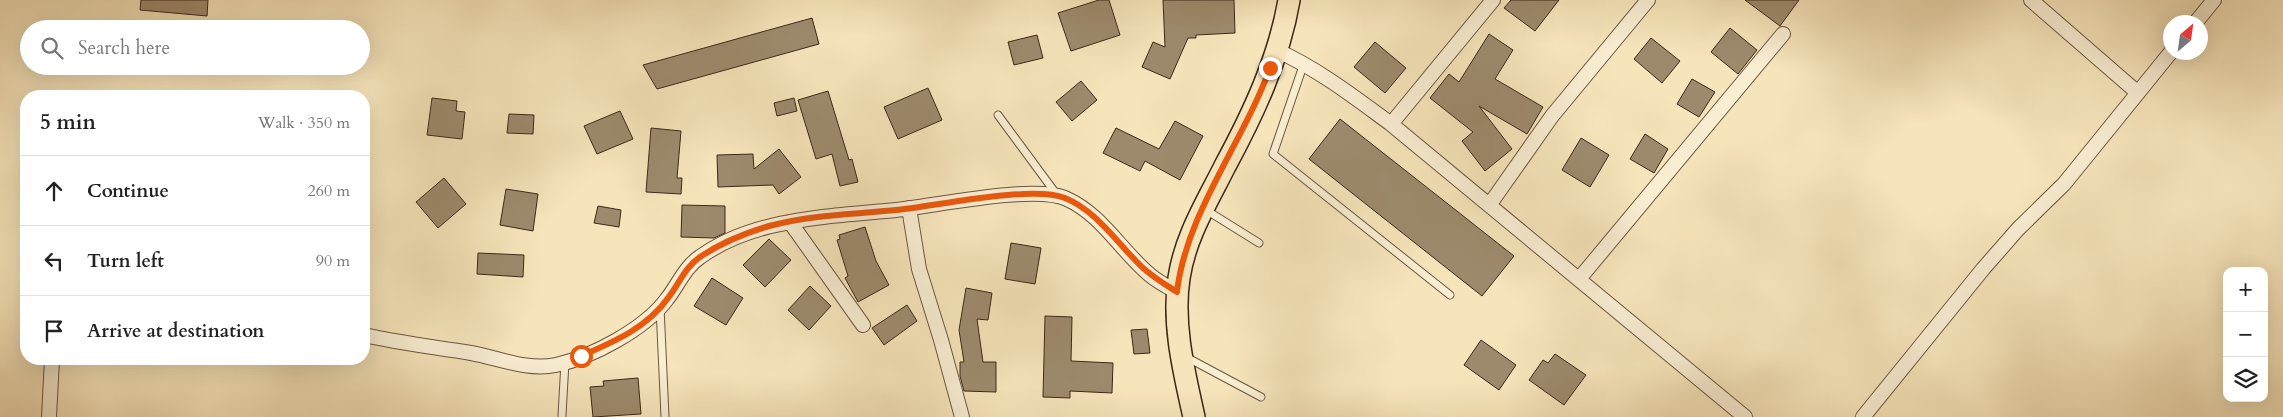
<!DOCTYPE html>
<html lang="en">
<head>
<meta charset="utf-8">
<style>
	body { margin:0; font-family:Cardo,serif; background:#f2f2f2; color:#222 }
	.controls { position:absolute; right:15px; bottom:15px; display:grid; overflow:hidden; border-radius:10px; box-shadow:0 5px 20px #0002 }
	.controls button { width:45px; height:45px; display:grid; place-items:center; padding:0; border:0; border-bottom:1px solid #e0e0e0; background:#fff; color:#222; font:25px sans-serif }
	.compass { position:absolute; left:2163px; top:15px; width:45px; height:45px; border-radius:50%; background:#fff; box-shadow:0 5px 20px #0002; rotate:29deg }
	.stop { position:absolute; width:15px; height:15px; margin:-11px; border:4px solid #ea580c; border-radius:50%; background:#fff }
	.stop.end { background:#ea580c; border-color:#fff; box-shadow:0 1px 5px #0008 }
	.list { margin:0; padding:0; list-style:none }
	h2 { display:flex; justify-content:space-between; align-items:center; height:65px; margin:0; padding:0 20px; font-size:21px }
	h2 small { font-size:16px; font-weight:400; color:#767676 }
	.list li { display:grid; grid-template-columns:32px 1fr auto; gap:15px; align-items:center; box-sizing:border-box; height:70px; padding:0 20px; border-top:1px solid #e0e0e0 }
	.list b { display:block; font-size:19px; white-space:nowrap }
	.list em { font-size:16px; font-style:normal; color:#767676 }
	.icon { flex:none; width:28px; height:28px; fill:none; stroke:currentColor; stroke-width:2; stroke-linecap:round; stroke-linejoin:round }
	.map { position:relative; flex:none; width:2283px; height:417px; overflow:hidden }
	.search { position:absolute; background:#fff; box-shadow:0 5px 20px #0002; left:20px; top:20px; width:350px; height:55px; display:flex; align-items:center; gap:12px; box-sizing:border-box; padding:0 18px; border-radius:28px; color:#767676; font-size:19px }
	.panel { position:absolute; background:#fff; box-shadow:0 5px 20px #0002; left:20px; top:90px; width:350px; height:275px; border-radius:20px }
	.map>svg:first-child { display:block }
	.building { fill:#9d8a6d; stroke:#3c2819 }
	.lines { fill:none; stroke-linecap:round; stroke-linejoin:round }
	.lane-casing { stroke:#6a5741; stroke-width:9 }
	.street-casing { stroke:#6a5741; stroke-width:16 }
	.primary-casing { stroke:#3c2819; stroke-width:24 }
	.lane { stroke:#f9edd2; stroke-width:7 }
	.street { stroke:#f9edd2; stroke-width:14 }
	.primary { stroke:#f6e4ba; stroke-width:21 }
	.route { stroke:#ea580c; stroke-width:6 }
</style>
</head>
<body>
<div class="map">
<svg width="2283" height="417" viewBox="0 0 2283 417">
	<rect width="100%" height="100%" fill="#f6e4ba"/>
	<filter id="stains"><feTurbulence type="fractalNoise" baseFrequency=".004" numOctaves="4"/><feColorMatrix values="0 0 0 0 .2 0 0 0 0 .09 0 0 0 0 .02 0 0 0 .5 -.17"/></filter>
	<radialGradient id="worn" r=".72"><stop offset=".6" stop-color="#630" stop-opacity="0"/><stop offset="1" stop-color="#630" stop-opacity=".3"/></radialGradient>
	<!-- building -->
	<path class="building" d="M 141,0 L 208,0 L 207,16 L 140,10 Z
		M 1099,0 L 1109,0 L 1120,35 L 1071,51 L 1058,13 Z
		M 1163,0 L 1234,0 L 1235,33 L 1196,35 L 1196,38 L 1188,38 L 1170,79 L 1142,67 L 1153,42 L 1165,47 Z
		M 1511,0 L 1559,0 L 1535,31 L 1504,8 Z
		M 1745,0 L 1799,0 L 1780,26 Z
		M 812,18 L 819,44 L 657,89 L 643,65 Z
		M 1730,28 L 1757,50 L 1738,74 L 1711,52 Z
		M 1489,34 L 1513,50 L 1495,79 L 1543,107 L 1527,134 L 1479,106 L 1512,149 L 1485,171 L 1462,141 L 1473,132 L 1430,98 L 1449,74 L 1459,82 Z
		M 1037,35 L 1043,58 L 1014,65 L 1008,42 Z
		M 1651,38 L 1680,61 L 1662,83 L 1634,59 Z
		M 1375,42 L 1406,68 L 1385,93 L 1354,67 Z
		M 1692,79 L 1715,92 L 1699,117 L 1677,104 Z
		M 1081,81 L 1097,100 L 1072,121 L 1056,102 Z
		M 928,88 L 942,120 L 898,139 L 884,107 Z
		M 828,91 L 849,160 L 852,159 L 858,182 L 840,186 L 832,154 L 816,159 L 798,100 Z
		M 432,98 L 457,101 L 456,111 L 465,112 L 462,139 L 427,135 Z
		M 794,98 L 797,111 L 777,116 L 774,103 Z
		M 620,111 L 633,139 L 597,154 L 584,126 Z
		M 509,114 L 534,115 L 533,134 L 507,133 Z
		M 1340,119 L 1514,256 L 1482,296 L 1309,159 Z
		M 1175,121 L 1203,136 L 1180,180 L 1145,161 L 1140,171 L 1103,153 L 1116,128 L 1159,149 Z
		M 651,128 L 681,131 L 677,178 L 682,178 L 681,194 L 646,192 Z
		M 1645,134 L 1668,149 L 1654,173 L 1630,159 Z
		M 1581,138 L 1609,155 L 1590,187 L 1562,170 Z
		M 779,149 L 801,177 L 779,194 L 773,185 L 718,187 L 717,155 L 753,154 L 754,169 Z
		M 444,178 L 466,204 L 438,228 L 416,202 Z
		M 506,189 L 538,194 L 533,231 L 500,225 Z
		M 682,205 L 725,206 L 725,233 L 714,238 L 681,237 Z
		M 598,206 L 621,210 L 619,227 L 594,223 Z
		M 865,227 L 876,261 L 889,285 L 858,302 L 845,278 L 848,276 L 837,240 L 840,239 L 839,235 Z
		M 769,239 L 791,260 L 765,287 L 743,265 Z
		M 1011,243 L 1041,248 L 1035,284 L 1005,279 Z
		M 478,253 L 524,255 L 523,277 L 477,274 Z
		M 712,278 L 743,298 L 726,325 L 694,306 Z
		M 810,286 L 831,306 L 809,330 L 788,310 Z
		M 966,288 L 992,293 L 988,320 L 977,319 L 983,362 L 996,362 L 996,392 L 964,391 L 960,376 L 960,362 L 964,362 L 959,330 Z
		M 907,305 L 917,321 L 884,345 L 872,328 Z
		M 1045,316 L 1072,317 L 1071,361 L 1113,363 L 1112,393 L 1070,391 L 1070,398 L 1043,397 Z
		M 1147,329 L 1150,353 L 1134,354 L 1131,330 Z
		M 1481,340 L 1516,365 L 1499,390 L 1464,365 Z
		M 1555,354 L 1586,375 L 1564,405 L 1529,380 L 1543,360 L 1548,363 Z
		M 638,378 L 641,414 L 593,417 L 590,387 L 604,386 L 603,381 Z"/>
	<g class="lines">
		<!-- lane casing -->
		<g class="lane-casing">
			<path id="lane" d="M 1304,63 L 1273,154 L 1450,295
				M 998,115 L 1057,195
				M 1206,210 L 1259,243
				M 660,307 L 665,417
				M 1186,357 L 1261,397
				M 562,415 L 565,362"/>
		</g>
		<!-- street casing -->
		<g class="street-casing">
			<path id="street" d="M 2031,0 L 2138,93
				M 2196,22 L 2214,0
				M 1276,50 C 1318,69 1354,97 1391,124 L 1745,417
				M 1391,124 L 1493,0
				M 1490,204 L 1552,116 L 1648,0
				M 909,208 L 919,269 L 941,340 L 962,417
				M 790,222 L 863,325
				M 1579,279 L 1783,34
				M 364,335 C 399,343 435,347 471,353 C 499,358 527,371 556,365 C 592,357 645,329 667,299 C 678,285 685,267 700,257 C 721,242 746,232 771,226 C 812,216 854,214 896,210 C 935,206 1035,184 1067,199 C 1102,215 1121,251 1150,275 C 1158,282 1168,287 1177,292
				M 49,417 L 52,359
				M 1863,417 L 1983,269 L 2018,229 L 2064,184 L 2171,52"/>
		</g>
		<!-- primary casing -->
		<g class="primary-casing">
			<path id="primary" d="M 1194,417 C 1184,372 1172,324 1179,278 C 1185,237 1207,202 1225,166 C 1253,114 1279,59 1289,0"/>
		</g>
		<!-- lane -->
		<use href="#lane" class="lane"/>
		<!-- street -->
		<use href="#street" class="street"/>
		<!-- primary -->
		<use href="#primary" class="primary"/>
	</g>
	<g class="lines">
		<!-- route -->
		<path class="route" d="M 581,356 C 613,342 647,328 668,298 C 679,284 685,267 700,257 C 721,243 745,233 769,226 C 811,215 853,214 896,210 C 936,206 1031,185 1065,198 C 1095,210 1116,241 1138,263 C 1149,275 1163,283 1177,292 C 1186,213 1243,143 1270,68"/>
	</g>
	<rect width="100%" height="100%" filter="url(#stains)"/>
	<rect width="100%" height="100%" fill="url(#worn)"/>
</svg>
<div class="controls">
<button>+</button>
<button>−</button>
<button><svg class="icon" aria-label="layers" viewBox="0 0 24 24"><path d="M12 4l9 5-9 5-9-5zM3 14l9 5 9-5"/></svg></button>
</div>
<svg class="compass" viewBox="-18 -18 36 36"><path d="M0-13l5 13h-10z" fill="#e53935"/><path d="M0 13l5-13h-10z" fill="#767676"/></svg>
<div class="stop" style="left:581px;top:356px"></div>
<div class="stop end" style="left:1270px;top:68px"></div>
<div class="search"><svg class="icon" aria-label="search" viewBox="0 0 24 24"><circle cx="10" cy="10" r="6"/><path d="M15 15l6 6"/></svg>Search here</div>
<section class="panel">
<h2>5 min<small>Walk · 350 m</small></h2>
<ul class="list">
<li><svg class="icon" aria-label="ahead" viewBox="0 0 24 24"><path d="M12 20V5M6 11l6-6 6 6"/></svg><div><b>Continue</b></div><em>260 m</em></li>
<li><svg class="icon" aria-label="left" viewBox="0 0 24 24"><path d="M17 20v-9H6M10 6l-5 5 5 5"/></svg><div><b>Turn left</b></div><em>90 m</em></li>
<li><svg class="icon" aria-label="arrive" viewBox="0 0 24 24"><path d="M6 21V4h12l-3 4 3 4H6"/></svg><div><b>Arrive at destination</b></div></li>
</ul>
</section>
</div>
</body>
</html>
